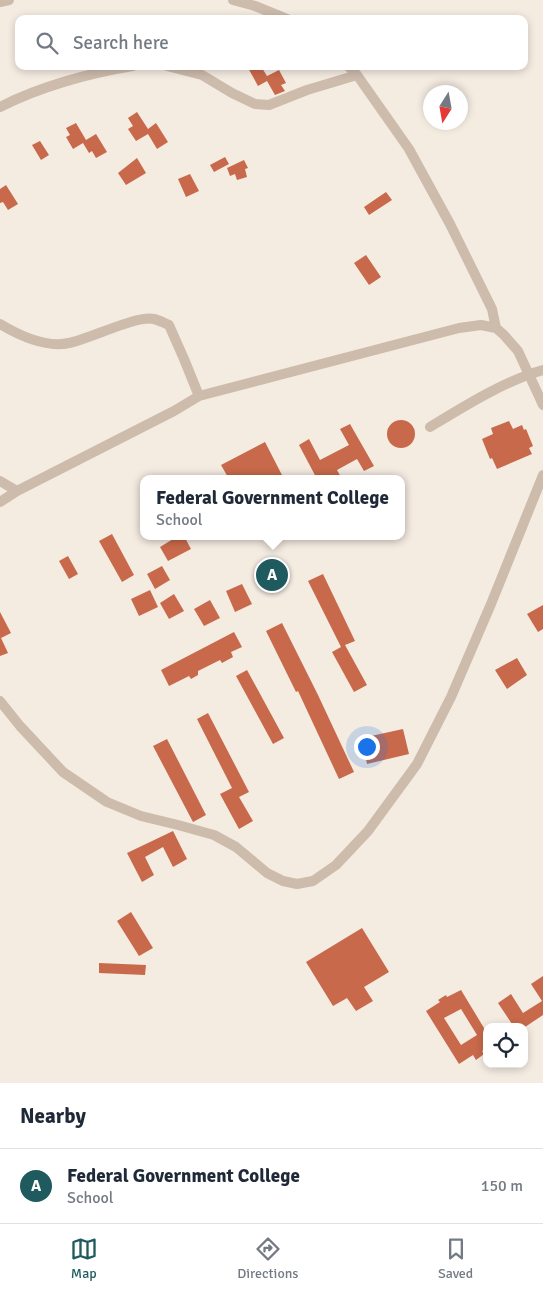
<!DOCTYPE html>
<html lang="en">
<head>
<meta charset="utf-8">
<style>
	body { margin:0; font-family:Signika,sans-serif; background:#f6f6f7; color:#1f2937 }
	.controls { position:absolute; right:15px; bottom:15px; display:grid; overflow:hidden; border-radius:10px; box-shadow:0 2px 8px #0003 }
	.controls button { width:45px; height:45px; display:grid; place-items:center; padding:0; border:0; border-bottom:1px solid #e0e1e3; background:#fff; color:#1f2937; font:25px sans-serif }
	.compass { position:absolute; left:423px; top:85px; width:45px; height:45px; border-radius:50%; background:#fff; box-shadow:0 2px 8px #0003; rotate:191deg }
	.you { position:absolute; left:366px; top:746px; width:18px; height:18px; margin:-12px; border:4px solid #fff; border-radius:50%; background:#1a73e8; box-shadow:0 0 0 8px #1a73e833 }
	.badge { display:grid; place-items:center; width:32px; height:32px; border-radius:50%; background:#1f5a5e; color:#fff; font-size:16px; font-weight:700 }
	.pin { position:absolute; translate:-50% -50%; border:2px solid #fff; box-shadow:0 1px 5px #0006 }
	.popup { position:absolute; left:140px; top:475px; width:265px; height:65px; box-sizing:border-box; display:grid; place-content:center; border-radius:10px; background:#fff; filter:drop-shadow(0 1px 4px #0005); font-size:16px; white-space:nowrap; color:#747a83 }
	.popup b { font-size:19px; color:#1f2937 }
	.popup::after { content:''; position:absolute; left:50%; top:100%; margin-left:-10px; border:10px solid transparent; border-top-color:#fff }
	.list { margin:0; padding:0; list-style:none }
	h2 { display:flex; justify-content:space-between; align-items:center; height:65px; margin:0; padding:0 20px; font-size:21px }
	h2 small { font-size:16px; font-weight:400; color:#747a83 }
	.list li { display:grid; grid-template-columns:32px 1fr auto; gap:15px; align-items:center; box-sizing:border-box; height:75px; padding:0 20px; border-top:1px solid #e0e1e3 }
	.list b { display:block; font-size:19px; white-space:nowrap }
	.list p { margin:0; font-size:16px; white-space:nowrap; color:#747a83 }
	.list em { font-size:16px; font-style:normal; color:#747a83 }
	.icon { flex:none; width:28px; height:28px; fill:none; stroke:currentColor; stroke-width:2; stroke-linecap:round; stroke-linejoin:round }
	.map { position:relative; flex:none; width:543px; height:1083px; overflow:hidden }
	.search { position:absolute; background:#fff; box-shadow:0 2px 8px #0003; left:15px; right:15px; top:15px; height:55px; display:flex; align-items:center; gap:12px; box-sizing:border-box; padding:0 18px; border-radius:10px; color:#747a83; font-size:19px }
	.sheet { height:140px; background:#fff }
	nav { display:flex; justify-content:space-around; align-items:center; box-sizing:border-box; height:70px; border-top:1px solid #e0e1e3; background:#fff; font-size:14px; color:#747a83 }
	nav a { display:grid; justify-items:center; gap:2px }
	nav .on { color:#1f5a5e }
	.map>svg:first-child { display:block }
	.building { fill:#c8694b; fill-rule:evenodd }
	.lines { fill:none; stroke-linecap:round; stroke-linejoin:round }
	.minor { stroke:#cdbbac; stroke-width:10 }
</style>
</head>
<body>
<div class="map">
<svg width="543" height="1083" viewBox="0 0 543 1083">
	<rect width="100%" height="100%" fill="#f4ebe1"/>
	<!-- building -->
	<path class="building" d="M 247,66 L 256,66 L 258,70 L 262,68 L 267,76 L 279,70 L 286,83 L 281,85 L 285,91 L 275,95 L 267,81 L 258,86 Z
		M 137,112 L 148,129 L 156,123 L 168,142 L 157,149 L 148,134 L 136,141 L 128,129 L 133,126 L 128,118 Z
		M 76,123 L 86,140 L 96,134 L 107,152 L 96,158 L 92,151 L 89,153 L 83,143 L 73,149 L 66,137 L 70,135 L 66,128 Z
		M 40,141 L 49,155 L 41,160 L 32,145 Z
		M 225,157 L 229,164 L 214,172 L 210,165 Z
		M 137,158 L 146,173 L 126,185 L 118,173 Z
		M 244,160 L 248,168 L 245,169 L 247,177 L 237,180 L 235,174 L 230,176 L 227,168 Z
		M 190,174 L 199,191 L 186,197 L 178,179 Z
		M 6,185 L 18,204 L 8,210 L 3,202 L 0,203 L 0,189 Z
		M 386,192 L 392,200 L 369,215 L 364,207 Z
		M 366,255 L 381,277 L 369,285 L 354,263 Z
		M387 434a14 14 0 1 1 28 0a14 14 0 1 1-28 0Z
		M 509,421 L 513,429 L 522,425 L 524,430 L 526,429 L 533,446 L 529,448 L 532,454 L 497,469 L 492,458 L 490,459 L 482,439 L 493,434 L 491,428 Z
		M 350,424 L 374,466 L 364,471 L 357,459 L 337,470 L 342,479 L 329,479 L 327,475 L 317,479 L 299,445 L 309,439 L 320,460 L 349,445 L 340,429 Z
		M 265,442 L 284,479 L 229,479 L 221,465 Z
		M 112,534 L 134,575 L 122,582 L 99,541 Z
		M 178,536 L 184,536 L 191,549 L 168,561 L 160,547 Z
		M 68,556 L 78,574 L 69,579 L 59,561 Z
		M 162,566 L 170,580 L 155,589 L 147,574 Z
		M 323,574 L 355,641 L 345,645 L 367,685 L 354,692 L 332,652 L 341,647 L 308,581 Z
		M 242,584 L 252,604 L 235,612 L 226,591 Z
		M 150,590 L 158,607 L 139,616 L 131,599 Z
		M 174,594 L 184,611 L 169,619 L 160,603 Z
		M 210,600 L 220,618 L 204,626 L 194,609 Z
		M 543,605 L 543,629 L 538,632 L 527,614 Z
		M 0,612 L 11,633 L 1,638 L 8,653 L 0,656 Z
		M 282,623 L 318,695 L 354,772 L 339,779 L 298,691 L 296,692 L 266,631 Z
		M 234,632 L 242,647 L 231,652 L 233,657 L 222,663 L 220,660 L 198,671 L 198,675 L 191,679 L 189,676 L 169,686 L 161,670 Z
		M 517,658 L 527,675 L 507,689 L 495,670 Z
		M 247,670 L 284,738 L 273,744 L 236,676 Z
		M 208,713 L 249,792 L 239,797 L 253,821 L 239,829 L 220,794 L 232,788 L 197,719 Z
		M 403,729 L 409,754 L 367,764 L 362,738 Z
		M 167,739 L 206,815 L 193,822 L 153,746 Z
		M 173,831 L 187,859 L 173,867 L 163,847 L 145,857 L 154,875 L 142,882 L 127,853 Z
		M 131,912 L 153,948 L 139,956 L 117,921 Z
		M 362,928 L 389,972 L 364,987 L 373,1001 L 356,1011 L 347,998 L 333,1006 L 306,962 Z
		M 99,963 L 146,965 L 145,975 L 99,973 Z
		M 543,976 L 543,1015 L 525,1027 L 514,1027 L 498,1003 L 511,994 L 523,1013 L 542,1001 L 531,984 Z
		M 461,990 L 487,1033 L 487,1048 L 482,1051 L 484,1054 L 476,1060 L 473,1055 L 459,1064 L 426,1011 L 440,1002 L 438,1000 L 446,995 L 447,997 ZM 461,1009 L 477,1035 L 461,1045 L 444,1018 Z"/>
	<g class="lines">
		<!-- minor -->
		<path class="minor" d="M 233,0 L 255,6 L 287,19
			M 0,2 L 9,0
			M 167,66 L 202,75 L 232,93 L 255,104 L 269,105 L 307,90 L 357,75
			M 348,66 L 357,75 L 409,149 L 450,224 L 492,309 L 496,328
			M 0,107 C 39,87 89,73 133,66
			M 0,324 C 20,336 46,348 69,343 C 90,339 136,315 154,319 C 159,320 164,323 169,325 L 184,359 L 199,396
			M 430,427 C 463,407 506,380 543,370
			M 0,481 L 17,491
			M 0,502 L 17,491 L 174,411 L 199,396 L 459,328 L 481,325 L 496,328 L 504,335 L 518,351 L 543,405
			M 0,701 L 20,726 L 63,772 L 107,802 L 141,816 L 178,825 L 214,835 L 236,847 L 267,873 L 283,881 L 297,884 L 313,881 L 336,865 L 368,831 L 417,764 L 451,697 L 491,604 L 543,475"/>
	</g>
</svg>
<div class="controls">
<button><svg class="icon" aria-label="locate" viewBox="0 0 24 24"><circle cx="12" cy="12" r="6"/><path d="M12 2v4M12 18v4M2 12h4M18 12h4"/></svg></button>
</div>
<svg class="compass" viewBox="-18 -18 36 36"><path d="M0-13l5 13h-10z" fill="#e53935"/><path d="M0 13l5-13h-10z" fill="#747a83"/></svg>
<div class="you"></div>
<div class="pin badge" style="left:272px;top:575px">A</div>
<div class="popup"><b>Federal Government College</b>School</div>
<div class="search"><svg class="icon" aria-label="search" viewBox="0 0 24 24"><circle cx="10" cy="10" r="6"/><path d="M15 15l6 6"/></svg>Search here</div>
</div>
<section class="sheet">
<h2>Nearby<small></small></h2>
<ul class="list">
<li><span class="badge">A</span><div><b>Federal Government College</b><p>School</p></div><em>150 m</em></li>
</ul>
</section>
<nav>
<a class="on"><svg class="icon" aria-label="map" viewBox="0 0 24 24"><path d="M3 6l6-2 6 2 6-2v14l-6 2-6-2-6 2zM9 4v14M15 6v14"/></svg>Map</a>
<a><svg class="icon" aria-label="directions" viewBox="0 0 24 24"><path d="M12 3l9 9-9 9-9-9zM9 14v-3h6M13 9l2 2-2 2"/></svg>Directions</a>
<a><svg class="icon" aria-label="saved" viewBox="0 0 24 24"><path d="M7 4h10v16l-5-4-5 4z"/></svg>Saved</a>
</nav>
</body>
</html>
